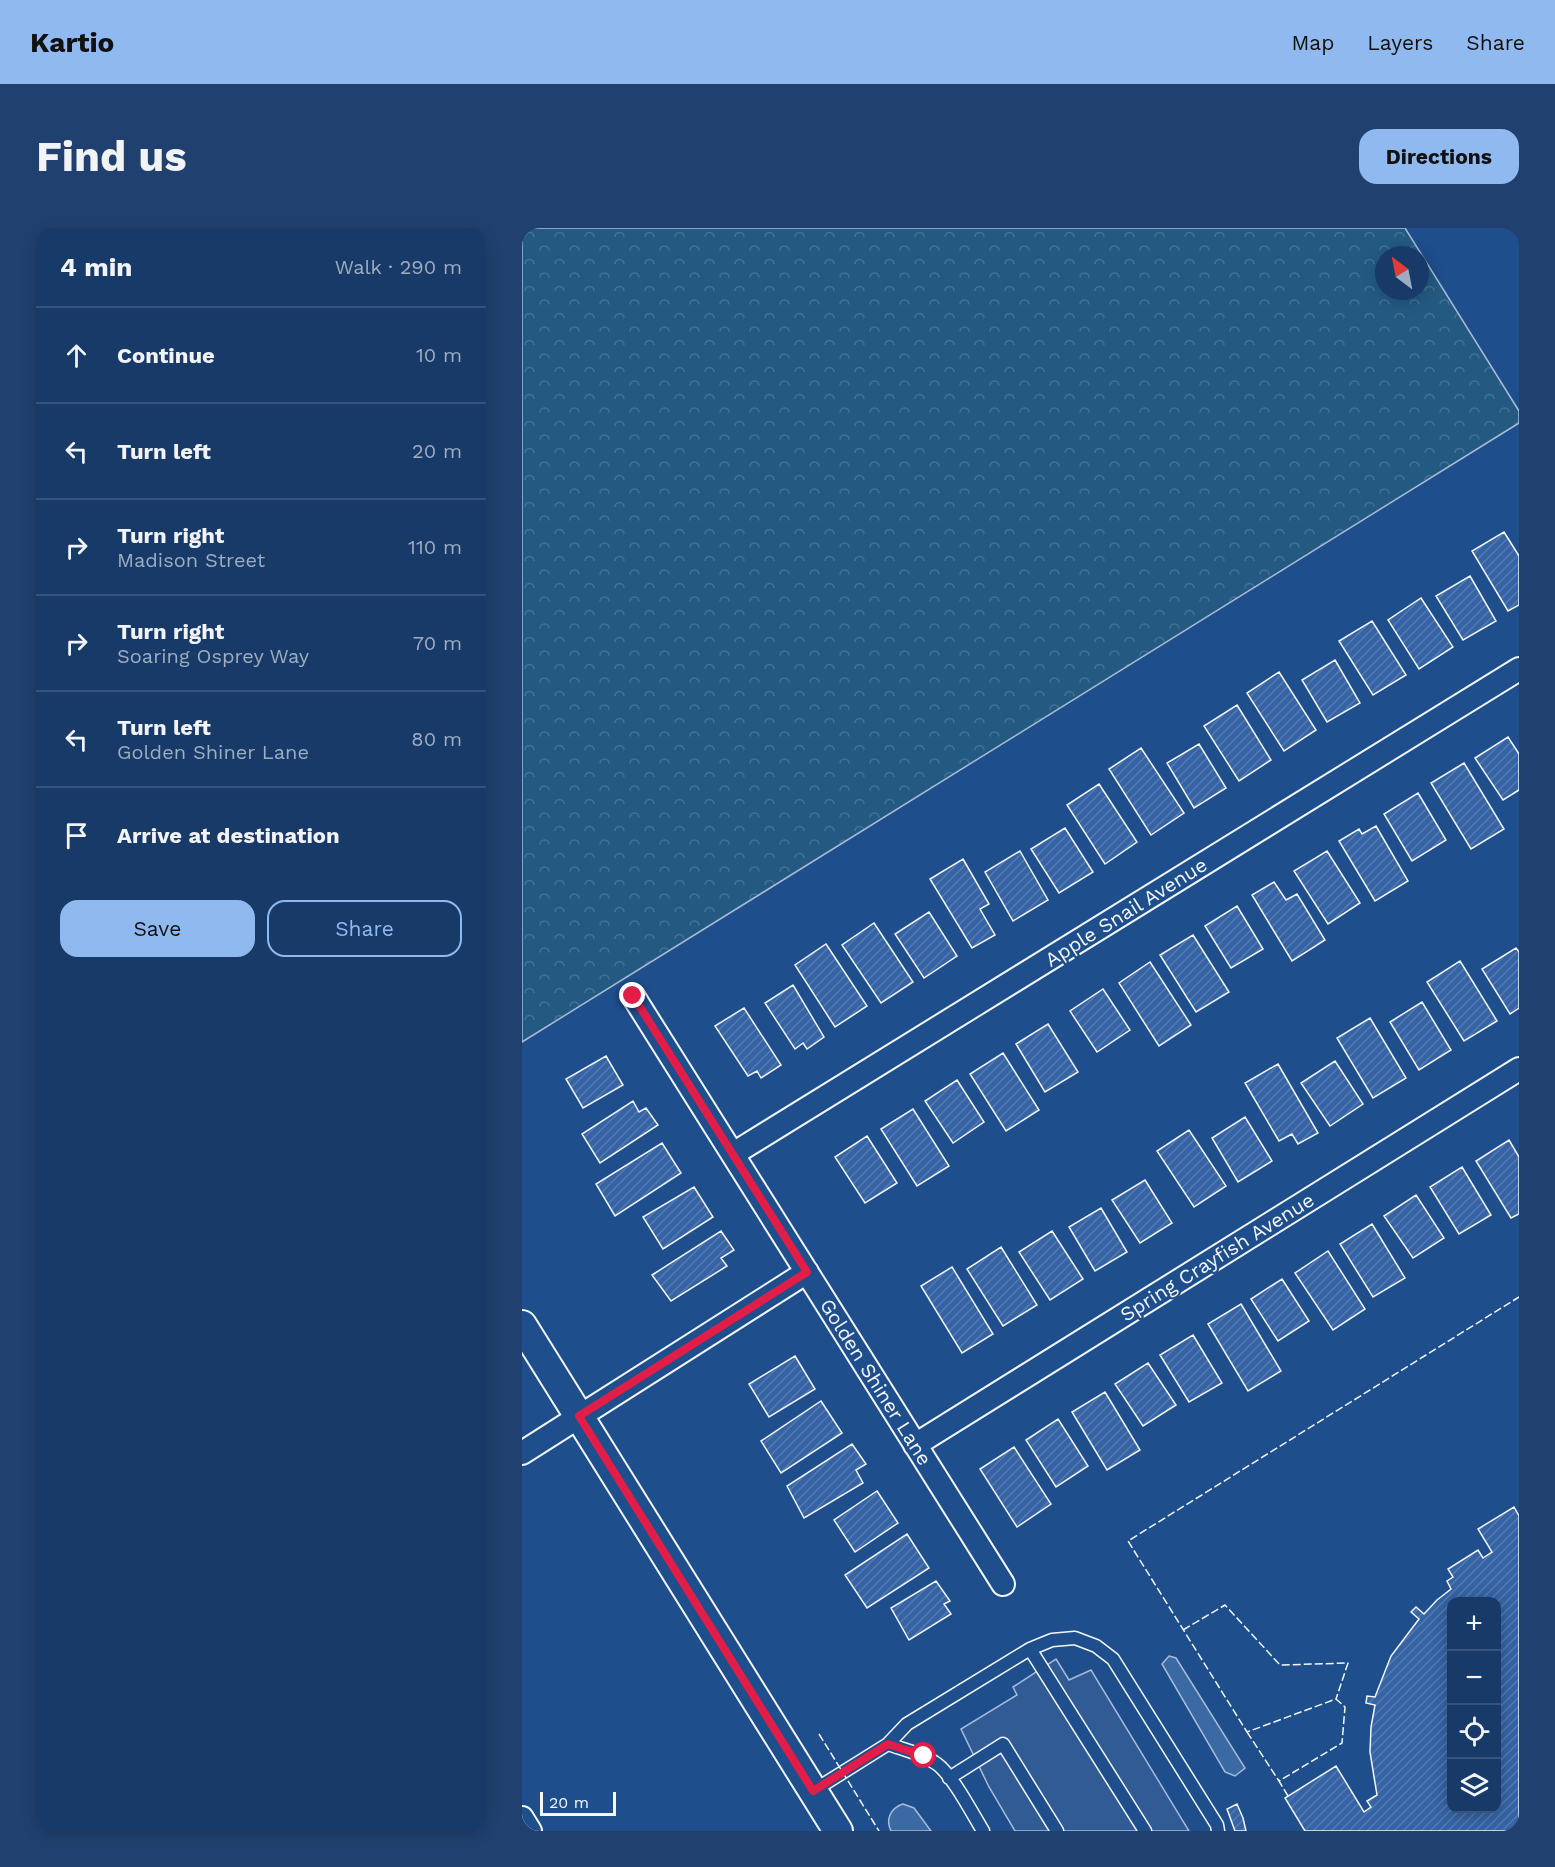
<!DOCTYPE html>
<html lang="en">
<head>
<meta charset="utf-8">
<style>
	body { margin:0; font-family:"Work Sans",sans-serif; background:#20416f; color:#f1f3f6 }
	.controls { position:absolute; right:18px; bottom:18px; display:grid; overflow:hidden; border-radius:12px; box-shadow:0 3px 15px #0003 }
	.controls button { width:54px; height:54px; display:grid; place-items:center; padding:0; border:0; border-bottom:2px solid #36547d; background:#173a69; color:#f1f3f6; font:30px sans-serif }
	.compass { position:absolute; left:853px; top:18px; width:54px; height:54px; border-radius:50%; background:#173a69; box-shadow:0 3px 15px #0003; rotate:328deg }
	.scale { position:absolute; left:18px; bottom:15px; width:76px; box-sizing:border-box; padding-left:6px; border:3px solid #f2f6ff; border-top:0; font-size:16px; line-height:21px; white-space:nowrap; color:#f2f6ff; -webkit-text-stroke:4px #1f4e8c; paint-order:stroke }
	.stop { position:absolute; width:18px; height:18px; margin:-14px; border:4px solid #e11d48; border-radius:50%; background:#fff }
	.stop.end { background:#e11d48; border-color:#fff; box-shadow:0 2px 6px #0008 }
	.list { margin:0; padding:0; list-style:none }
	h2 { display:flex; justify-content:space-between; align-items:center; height:78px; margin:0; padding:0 24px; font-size:26px }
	h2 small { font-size:20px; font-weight:400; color:#9eadc0 }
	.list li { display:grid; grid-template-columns:39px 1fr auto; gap:18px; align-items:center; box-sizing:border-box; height:96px; padding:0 24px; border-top:2px solid #36547d }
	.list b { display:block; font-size:22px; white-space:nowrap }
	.list p { margin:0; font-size:20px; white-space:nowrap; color:#9eadc0 }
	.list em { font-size:20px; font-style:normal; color:#9eadc0 }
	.actions { display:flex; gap:12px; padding:18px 24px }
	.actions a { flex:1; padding:14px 0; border:2px solid #90b9f0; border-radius:18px; text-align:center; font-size:21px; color:#90b9f0 }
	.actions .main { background:#90b9f0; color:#111 }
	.icon { flex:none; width:33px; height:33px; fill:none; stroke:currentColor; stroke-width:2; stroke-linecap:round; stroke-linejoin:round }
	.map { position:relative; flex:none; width:997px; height:1603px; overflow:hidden; border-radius:18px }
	header { display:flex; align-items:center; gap:36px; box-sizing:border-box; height:84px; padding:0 30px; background:#90b9f0; color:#111 }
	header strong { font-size:28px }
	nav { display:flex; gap:33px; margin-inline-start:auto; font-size:21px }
	.intro { display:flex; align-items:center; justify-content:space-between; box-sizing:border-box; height:144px; padding:0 36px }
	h1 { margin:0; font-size:42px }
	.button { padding:15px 27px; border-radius:18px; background:#90b9f0; color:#111; font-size:21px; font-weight:700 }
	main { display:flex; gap:36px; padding:0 36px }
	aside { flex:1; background:#173a69; border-radius:18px; box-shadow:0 3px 15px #0003 }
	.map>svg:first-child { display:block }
	.forest { fill:url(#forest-crowns); stroke:#a8bbd7; stroke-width:1.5; fill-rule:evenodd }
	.parking { fill:#305b95; stroke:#a8bbd7; stroke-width:1.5 }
	.water { fill:#3b69a3; stroke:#a8bbd7; stroke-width:1.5 }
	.building { fill:url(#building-hatch); stroke:#f2f6ff; stroke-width:1.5; fill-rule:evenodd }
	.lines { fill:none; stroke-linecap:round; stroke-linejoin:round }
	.service-casing { stroke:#f2f6ff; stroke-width:15 }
	.minor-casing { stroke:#f2f6ff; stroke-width:26 }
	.tertiary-casing { stroke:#f2f6ff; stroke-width:32 }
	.service { stroke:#1f4e8c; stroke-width:12 }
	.minor { stroke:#1f4e8c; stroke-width:22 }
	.tertiary { stroke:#1f4e8c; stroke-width:28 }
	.fence { stroke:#f2f6ff; stroke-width:1.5; stroke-dasharray:8 3; stroke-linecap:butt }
	.route { stroke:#e11d48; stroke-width:8 }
	.labels { text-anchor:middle; stroke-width:4.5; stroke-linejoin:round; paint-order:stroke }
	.street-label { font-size:20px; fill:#f2f6ff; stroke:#1f4e8c }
</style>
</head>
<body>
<header>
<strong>Kartio</strong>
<nav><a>Map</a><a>Layers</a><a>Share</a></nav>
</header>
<div class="intro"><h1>Find us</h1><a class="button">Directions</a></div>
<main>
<aside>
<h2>4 min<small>Walk · 290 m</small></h2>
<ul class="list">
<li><svg class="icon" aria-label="ahead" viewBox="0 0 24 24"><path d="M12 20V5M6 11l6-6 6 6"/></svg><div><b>Continue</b></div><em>10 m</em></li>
<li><svg class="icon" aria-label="left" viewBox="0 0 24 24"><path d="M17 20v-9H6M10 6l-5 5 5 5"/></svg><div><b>Turn left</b></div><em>20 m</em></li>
<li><svg class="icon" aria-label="right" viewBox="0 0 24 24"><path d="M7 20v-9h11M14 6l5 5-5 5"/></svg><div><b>Turn right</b><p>Madison Street</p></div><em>110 m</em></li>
<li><svg class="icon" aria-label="right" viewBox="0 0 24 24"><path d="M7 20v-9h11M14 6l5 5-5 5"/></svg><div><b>Turn right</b><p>Soaring Osprey Way</p></div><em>70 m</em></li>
<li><svg class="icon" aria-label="left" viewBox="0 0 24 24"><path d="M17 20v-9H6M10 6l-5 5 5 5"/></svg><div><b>Turn left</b><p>Golden Shiner Lane</p></div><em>80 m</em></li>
<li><svg class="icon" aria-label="arrive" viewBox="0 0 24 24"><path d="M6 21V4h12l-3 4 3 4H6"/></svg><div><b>Arrive at destination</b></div></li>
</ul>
<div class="actions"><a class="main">Save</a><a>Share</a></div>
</aside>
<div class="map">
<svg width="997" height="1603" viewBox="0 0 997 1603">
	<defs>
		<pattern id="forest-crowns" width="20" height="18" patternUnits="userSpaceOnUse" patternTransform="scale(1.5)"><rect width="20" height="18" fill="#245a82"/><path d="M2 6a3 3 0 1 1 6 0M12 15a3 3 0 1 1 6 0" fill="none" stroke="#447295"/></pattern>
		<pattern id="building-hatch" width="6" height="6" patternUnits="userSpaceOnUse" patternTransform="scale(1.5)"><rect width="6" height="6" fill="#3563a3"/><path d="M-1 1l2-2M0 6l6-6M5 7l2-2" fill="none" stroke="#537ab1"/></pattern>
	</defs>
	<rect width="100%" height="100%" fill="#1f4e8c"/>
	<!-- forest -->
	<path class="forest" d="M 0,0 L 883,0 L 997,183 L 997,195 L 0,814 ZM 862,27 L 898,27 L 898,63 L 862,63 Z"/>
	<!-- parking -->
	<path class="parking" d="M 534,1431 L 547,1452 L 569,1442 L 667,1603 L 493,1603 L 467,1559 L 439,1501 L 495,1467 L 491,1459 Z"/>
	<!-- water -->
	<path class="water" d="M 647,1428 L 654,1430 L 723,1540 L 713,1548 L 703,1544 L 640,1436 Z
		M 381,1576 L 392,1580 L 409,1603 L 369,1603 C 363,1591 369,1580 381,1576 Z"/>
	<!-- building -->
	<path class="building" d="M 982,304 L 997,328 L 997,377 L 986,383 L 950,323 Z
		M 948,348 L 974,393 L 941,412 L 914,368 Z
		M 899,370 L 931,419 L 897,441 L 866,392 Z
		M 850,393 L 884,447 L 851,467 L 817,413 Z
		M 813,432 L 838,475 L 805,494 L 780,452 Z
		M 757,444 L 794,502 L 762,523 L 725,465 Z
		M 715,477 L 749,532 L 717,553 L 682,498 Z
		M 986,509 L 997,526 L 997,562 L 981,572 L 953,530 Z
		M 677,516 L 704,560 L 672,580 L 645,535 Z
		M 619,520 L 662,585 L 629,607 L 587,541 Z
		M 942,535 L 982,601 L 949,621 L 909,555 Z
		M 577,556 L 615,614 L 583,636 L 545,577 Z
		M 896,565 L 924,612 L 890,633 L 862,586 Z
		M 854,598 L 886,653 L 853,673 L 817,613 L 837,601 L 840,606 Z
		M 543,600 L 571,644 L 537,665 L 509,621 Z
		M 498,623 L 526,672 L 491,693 L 463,644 Z
		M 805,623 L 838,675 L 806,696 L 772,643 Z
		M 441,631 L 467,676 L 458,681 L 473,707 L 450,720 L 408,651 Z
		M 752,654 L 764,672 L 775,666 L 803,712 L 770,733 L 730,667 Z
		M 715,678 L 741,721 L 709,740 L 683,698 Z
		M 407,684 L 435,728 L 402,750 L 373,706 Z
		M 352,695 L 391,754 L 359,775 L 320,717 Z
		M 671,707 L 707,764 L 674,784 L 638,727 Z
		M 304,716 L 345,778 L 313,799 L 273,737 Z
		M 994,720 L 997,724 L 997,780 L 988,786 L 960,741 Z
		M 938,733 L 975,793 L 942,813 L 905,754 Z
		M 628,734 L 669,797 L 637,818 L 597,755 Z
		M 271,757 L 302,809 L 285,821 L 281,815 L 273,821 L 243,775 Z
		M 581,761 L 608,802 L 575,824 L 548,783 Z
		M 900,774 L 929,822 L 897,842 L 868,794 Z
		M 222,780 L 259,837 L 239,850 L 235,843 L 226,848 L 193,798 Z
		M 848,790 L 884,850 L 851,870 L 815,810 Z
		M 526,796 L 556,844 L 523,864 L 494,816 Z
		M 481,825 L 517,882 L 484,903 L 448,846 Z
		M 84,828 L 101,857 L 61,880 L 44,851 Z
		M 813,833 L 841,876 L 808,898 L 779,855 Z
		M 756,836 L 796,905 L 776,916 L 770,906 L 757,913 L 723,855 Z
		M 435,852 L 462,894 L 431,915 L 403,873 Z
		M 111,873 L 117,884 L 124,880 L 136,897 L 78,935 L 60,906 Z
		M 391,881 L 427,938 L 395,958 L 359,901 Z
		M 723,889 L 750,933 L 716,954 L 690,910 Z
		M 667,902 L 704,958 L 672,979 L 635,923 Z
		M 345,908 L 375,955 L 343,975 L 313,929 Z
		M 987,912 L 997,929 L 997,986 L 989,990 L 954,933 Z
		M 140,915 L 159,945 L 93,988 L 74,956 Z
		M 940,939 L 969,987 L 937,1006 L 908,959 Z
		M 623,952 L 650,995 L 618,1015 L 590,972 Z
		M 172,959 L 191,989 L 141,1021 L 121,989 Z
		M 894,967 L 922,1010 L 891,1030 L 862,988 Z
		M 579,980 L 605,1024 L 573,1043 L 547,999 Z
		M 850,996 L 883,1050 L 851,1069 L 818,1016 Z
		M 199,1003 L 212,1022 L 199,1030 L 205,1038 L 149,1073 L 130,1047 Z
		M 530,1003 L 561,1051 L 528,1072 L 497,1024 Z
		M 479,1019 L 515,1077 L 481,1098 L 445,1041 Z
		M 806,1023 L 843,1081 L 811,1102 L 773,1045 Z
		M 430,1039 L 471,1106 L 440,1125 L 399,1058 Z
		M 760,1051 L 787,1093 L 756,1113 L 729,1071 Z
		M 719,1076 L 759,1143 L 726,1163 L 686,1096 Z
		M 671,1107 L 700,1155 L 667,1174 L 638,1127 Z
		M 273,1128 L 293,1161 L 247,1189 L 227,1156 Z
		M 626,1135 L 654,1177 L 621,1198 L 593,1156 Z
		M 583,1164 L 618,1222 L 585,1242 L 550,1184 Z
		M 299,1173 L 320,1205 L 259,1245 L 239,1213 Z
		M 536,1191 L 566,1238 L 534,1259 L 504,1212 Z
		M 330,1216 L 344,1236 L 334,1242 L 341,1255 L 282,1290 L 265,1258 Z
		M 492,1219 L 529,1276 L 495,1299 L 458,1241 Z
		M 355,1263 L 376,1295 L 333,1324 L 312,1292 Z
		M 992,1279 L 997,1288 L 997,1603 L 783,1603 L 763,1570 L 814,1538 L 842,1584 L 849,1579 L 845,1573 L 855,1567 L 848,1524 L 849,1499 L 853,1477 L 844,1475 L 845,1468 L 853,1469 L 869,1428 L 897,1391 L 889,1384 L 894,1379 L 902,1386 L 915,1372 L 929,1361 L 925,1353 L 931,1349 L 926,1341 L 956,1322 L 961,1330 L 970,1324 L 956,1301 ZM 930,1374 L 975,1374 L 975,1580 L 930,1580 Z
		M 385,1306 L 407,1340 L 345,1380 L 323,1347 Z
		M 414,1353 L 428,1373 L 422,1376 L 429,1386 L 387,1412 L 369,1380 Z
		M 715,1576 L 721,1590 L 724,1603 L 713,1603 L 705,1581 Z"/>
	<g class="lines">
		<!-- service casing -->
		<g class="service-casing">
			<path id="service" d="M 508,1421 L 623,1603
				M 366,1516 C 383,1522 401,1526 415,1536 C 431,1548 450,1585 461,1603
				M 427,1550 L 481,1516 L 535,1603
				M 291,1563 L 366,1516 L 385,1496 L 508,1421 L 530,1412 L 553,1410 L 574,1418 L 591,1431 L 695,1597 L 696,1603"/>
		</g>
		<!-- minor casing -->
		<g class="minor-casing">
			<path id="minor" d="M 111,768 L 481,1356
				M 211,926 L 997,441
				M 393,1217 L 997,841
				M 0,1225 L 285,1044
				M 0,1590 L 8,1603"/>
		</g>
		<!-- tertiary casing -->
		<g class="tertiary-casing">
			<path id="tertiary" d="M 0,1097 L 316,1603"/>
		</g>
		<!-- service -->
		<use href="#service" class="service"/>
		<!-- minor -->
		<use href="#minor" class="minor"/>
		<!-- tertiary -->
		<use href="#tertiary" class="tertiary"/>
		<!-- fence -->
		<path class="fence" d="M 661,1402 L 703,1377 L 758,1437 L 826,1435 L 814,1471
			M 725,1504 L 757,1553
			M 297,1506 L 357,1603
			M 766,1568 L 757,1553 L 820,1515 L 823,1479 L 814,1471 L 725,1504 L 606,1313 L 997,1069"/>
	</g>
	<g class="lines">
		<!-- route -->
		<path class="route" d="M 111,768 L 285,1044 L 57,1188 L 291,1563 L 366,1516 L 402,1528"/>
	</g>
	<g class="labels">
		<!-- street labels -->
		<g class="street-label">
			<text transform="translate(604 684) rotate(-32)" y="7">Apple Snail Avenue</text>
			<text transform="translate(695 1029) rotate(-32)" y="7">Spring Crayfish Avenue</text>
			<text transform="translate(354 1154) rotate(58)" y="7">Golden Shiner Lane</text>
		</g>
	</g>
</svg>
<div class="controls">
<button>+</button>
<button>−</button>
<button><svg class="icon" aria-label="locate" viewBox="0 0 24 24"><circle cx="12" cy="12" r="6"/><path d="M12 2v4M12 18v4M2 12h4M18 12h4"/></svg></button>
<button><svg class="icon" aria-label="layers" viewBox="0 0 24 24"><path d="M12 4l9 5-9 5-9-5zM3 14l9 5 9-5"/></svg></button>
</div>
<svg class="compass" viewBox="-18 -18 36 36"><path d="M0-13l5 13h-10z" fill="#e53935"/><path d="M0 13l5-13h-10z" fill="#9eadc0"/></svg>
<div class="scale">20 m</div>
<div class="stop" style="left:402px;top:1528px"></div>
<div class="stop end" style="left:111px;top:768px"></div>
</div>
</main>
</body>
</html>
